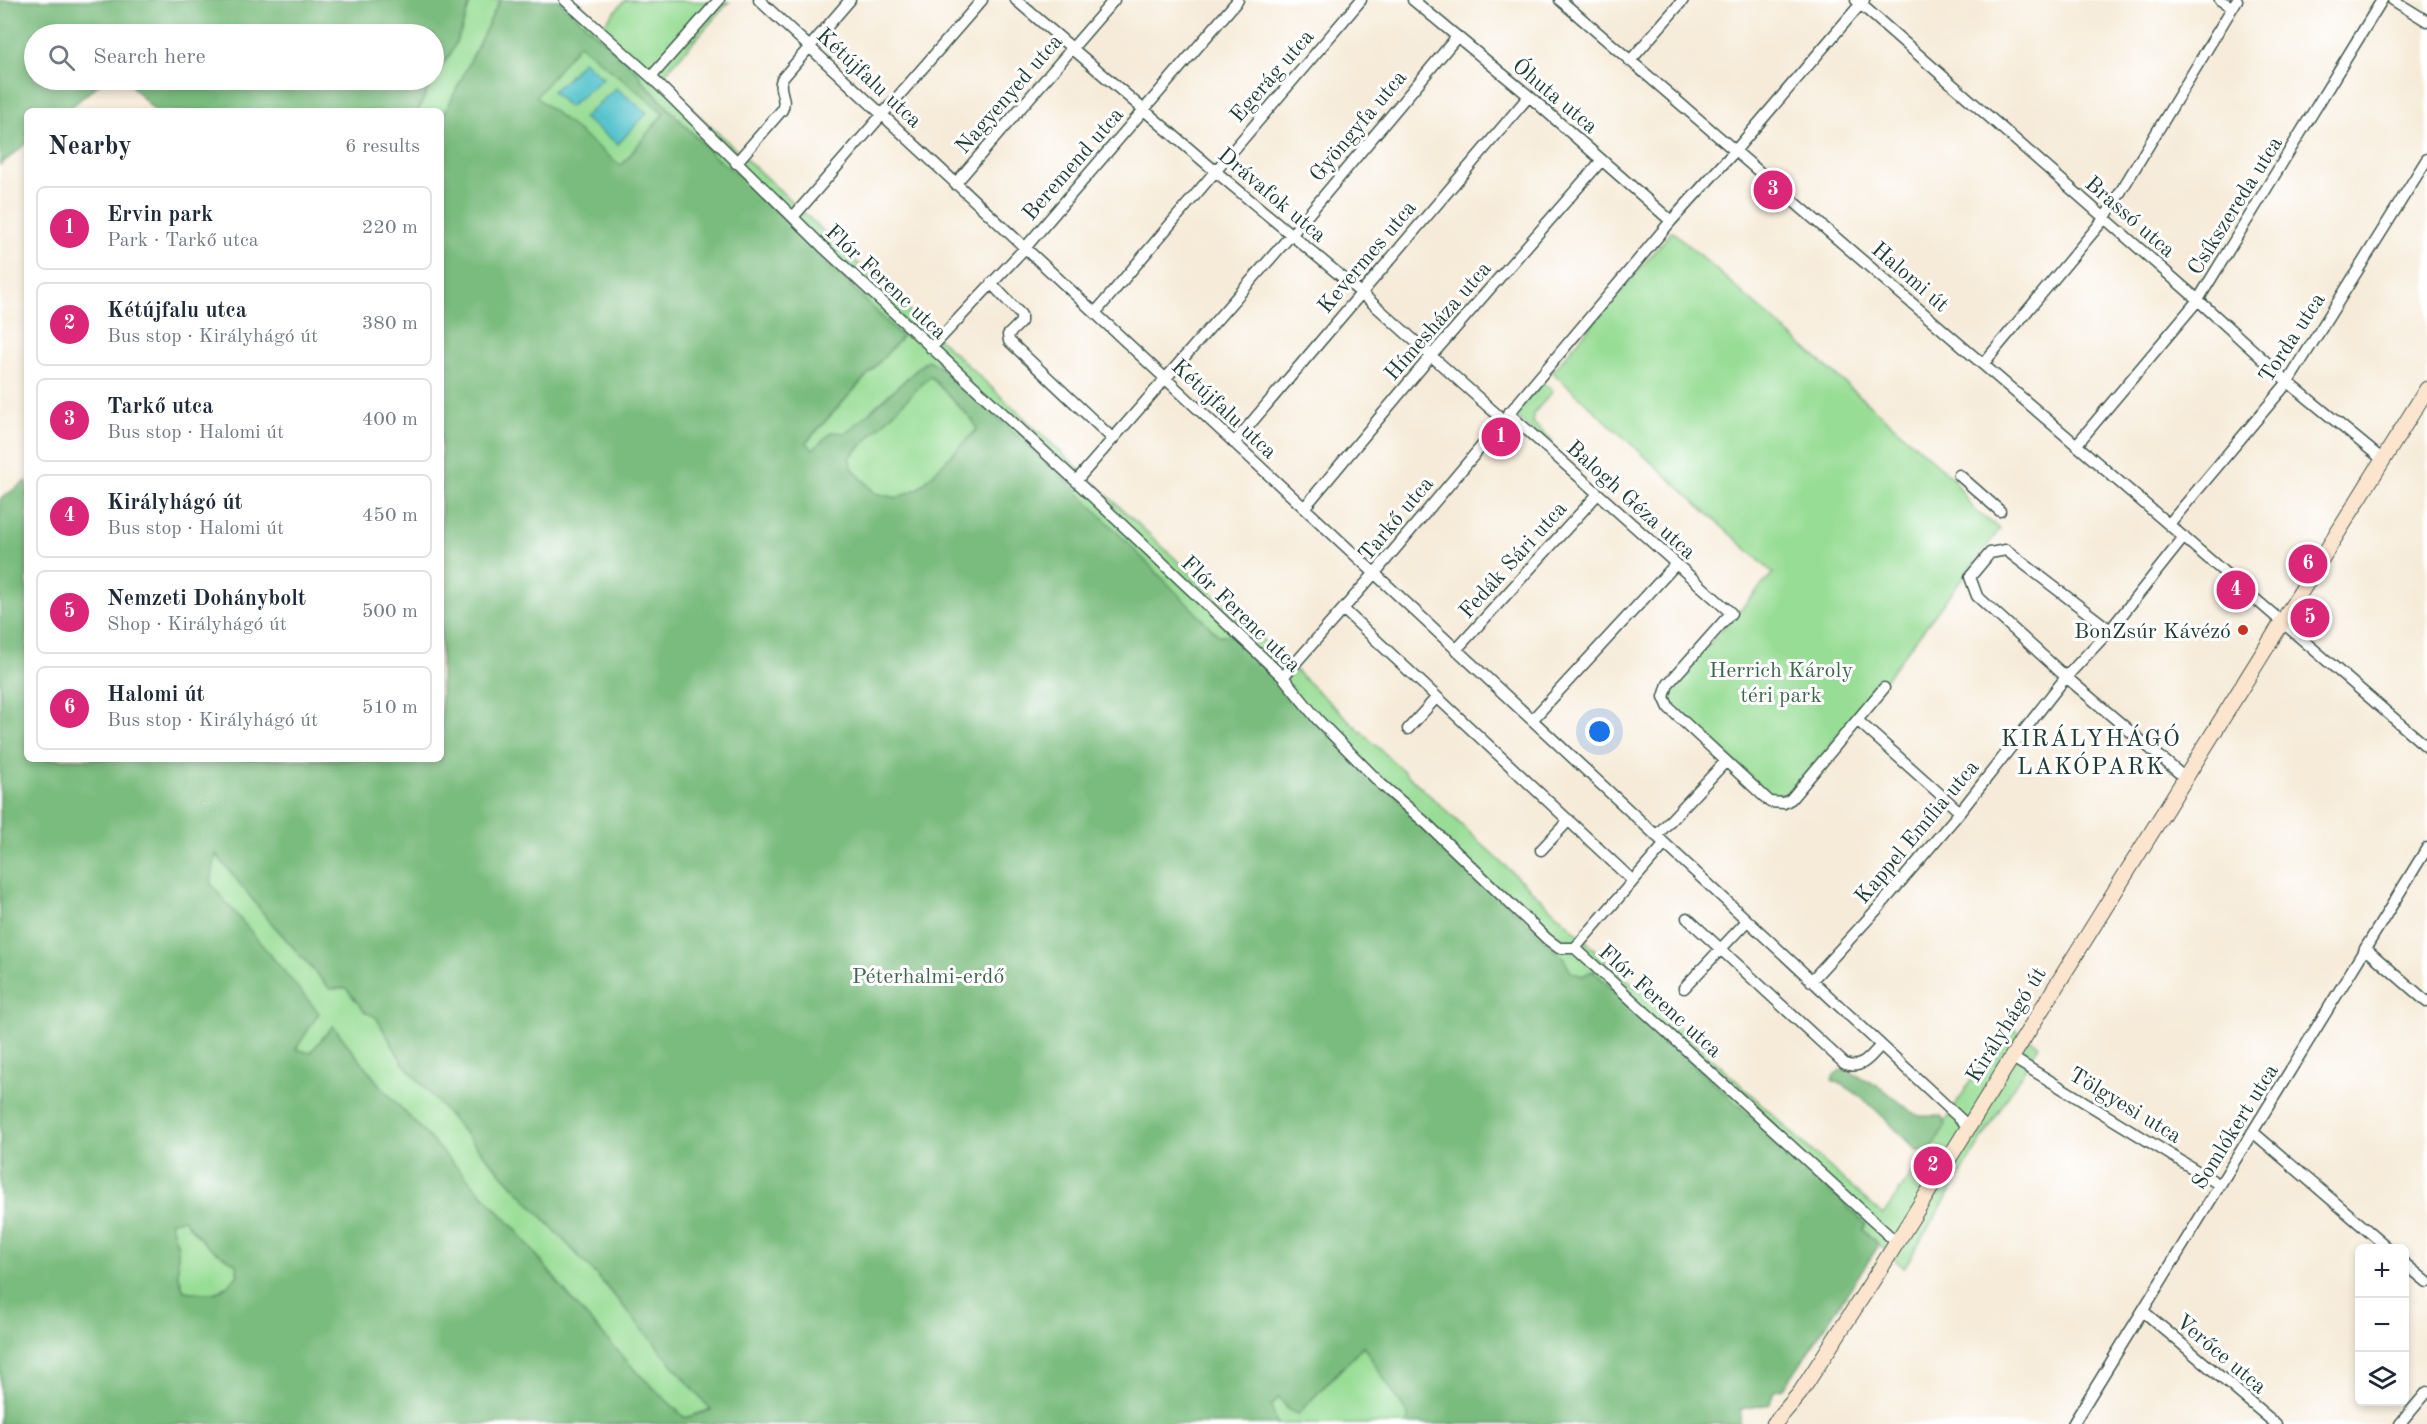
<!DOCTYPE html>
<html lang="en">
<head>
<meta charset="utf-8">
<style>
	body { margin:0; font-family:"Old Standard TT",serif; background:#f6f6f7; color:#1f2937 }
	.controls { position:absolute; right:18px; bottom:18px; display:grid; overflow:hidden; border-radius:9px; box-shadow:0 3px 9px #0003 }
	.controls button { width:54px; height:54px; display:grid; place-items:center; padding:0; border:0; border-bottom:2px solid #e0e1e3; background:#fff; color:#1f2937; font:30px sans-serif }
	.you { position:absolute; left:1600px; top:732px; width:21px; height:21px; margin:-15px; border:4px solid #fff; border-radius:50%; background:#1a73e8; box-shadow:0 0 0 9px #1a73e833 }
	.badge { display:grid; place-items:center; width:39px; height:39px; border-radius:50%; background:#db2777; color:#fff; font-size:20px; font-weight:700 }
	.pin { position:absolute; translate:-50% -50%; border:3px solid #fff; box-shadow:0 2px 6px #0006 }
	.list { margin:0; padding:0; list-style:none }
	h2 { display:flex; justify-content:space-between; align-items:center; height:78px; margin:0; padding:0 24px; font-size:26px }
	h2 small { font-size:20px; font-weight:400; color:#747a83 }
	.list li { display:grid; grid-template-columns:39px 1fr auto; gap:18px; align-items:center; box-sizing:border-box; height:84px; margin:0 12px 12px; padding:0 12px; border:2px solid #e0e1e3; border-radius:9px }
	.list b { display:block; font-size:22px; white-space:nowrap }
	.list p { margin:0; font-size:20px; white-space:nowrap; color:#747a83 }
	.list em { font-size:20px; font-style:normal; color:#747a83 }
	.icon { flex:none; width:33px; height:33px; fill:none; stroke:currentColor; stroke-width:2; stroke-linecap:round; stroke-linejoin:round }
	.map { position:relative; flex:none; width:2427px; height:1424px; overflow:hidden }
	.search { position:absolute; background:#fff; box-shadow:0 3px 9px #0003; left:24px; top:24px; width:420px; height:66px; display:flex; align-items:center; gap:15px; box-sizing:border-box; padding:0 21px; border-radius:33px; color:#747a83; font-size:22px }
	.panel { position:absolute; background:#fff; box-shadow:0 3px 9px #0003; left:24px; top:108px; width:420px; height:654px; border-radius:9px }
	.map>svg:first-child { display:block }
	.green { fill:#98dd95; stroke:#5c8d64; stroke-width:1.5 }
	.forest { fill:#7abc7e; stroke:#4c7c59; stroke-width:1.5; fill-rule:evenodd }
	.water { fill:#55c2cc; stroke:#3a8080; stroke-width:1.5 }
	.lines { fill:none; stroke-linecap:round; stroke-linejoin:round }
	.street-casing { stroke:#3f574d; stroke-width:13 }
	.secondary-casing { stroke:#3f574d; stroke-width:17 }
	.street { stroke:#fff; stroke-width:10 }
	.secondary { stroke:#fce5cf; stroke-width:15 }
	.poi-dot { fill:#c8321e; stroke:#fff; stroke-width:2 }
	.labels { text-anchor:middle; stroke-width:6; stroke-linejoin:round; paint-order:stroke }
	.street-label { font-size:22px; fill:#1f3d34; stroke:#fff }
	.poi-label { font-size:22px; fill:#1f3d34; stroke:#fff; text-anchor:end }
	.park-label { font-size:22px; fill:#3d654c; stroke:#fff }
	.neighbourhood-label { font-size:24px; letter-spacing:1.5px; fill:#1f3d34; stroke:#fff }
</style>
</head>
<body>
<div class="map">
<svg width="2427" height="1424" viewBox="0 0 2427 1424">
	<rect width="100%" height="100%" fill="#fff"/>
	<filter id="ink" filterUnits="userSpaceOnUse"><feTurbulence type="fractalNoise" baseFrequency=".0167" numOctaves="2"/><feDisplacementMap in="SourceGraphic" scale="12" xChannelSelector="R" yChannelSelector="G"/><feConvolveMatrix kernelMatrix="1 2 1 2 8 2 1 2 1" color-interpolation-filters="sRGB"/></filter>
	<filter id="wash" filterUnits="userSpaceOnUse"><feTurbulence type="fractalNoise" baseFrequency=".008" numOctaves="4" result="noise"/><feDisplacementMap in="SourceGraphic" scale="24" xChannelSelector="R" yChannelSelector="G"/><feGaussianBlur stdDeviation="1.35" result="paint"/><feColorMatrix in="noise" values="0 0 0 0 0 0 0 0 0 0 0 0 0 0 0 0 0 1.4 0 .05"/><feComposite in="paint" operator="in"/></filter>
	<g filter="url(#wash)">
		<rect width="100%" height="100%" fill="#f6ebd8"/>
		<!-- green -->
		<path class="green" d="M 471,0 L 500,0 L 441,121 L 441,111 L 418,111 L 435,75 L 451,53 L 461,31 Z
			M 558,0 L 576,0 L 603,25 L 625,0 L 729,2 L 660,79 L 1817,1156 L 1883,1215 L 1924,1156 L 2006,1024 L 2039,1045 L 1904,1268 L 1862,1229 L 1866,1224 L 1593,971 L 1582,976 L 1571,972 L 1563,958 L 1231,636 L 1218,635 L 927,360 L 846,433 L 832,432 L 813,450 L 806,443 L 902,337 L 744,179 L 717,159 L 641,79 L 638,72 Z
			M 579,44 L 664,113 L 621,166 L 535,97 Z
			M 1672,231 L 1953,478 L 1974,510 L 2000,529 L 1892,671 L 1789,795 L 1780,799 L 1771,796 L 1669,701 L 1670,688 L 1773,573 L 1552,372 Z
			M 930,376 L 973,421 L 977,430 L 919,488 L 897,498 L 875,493 L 853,469 L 849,458 Z
			M 1539,380 L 1553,391 L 1533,414 L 1533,423 L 1552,440 L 1547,444 L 1511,413 Z
			M 1508,417 L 1534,440 L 1531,444 L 1520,434 L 1514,435 L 1499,452 L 1487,441 Z
			M 216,853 L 268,919 L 330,989 L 346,988 L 365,1012 L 376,1017 L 403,1063 L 478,1148 L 601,1280 L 711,1409 L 685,1418 L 636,1371 L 575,1304 L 518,1232 L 382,1088 L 333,1026 L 310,1053 L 295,1049 L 210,884 Z
			M 184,1219 C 197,1240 216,1251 236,1264 L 238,1275 C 217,1298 213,1294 184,1291 L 178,1274 L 178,1247 L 170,1221 Z
			M 1364,1346 L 1409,1415 L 1408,1424 L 1277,1424 L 1271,1406 L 1279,1396 L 1298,1413 Z"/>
		<!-- forest -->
		<path class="forest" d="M 0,0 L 471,0 L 461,31 L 451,53 L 434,77 L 434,34 L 34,34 L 34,80 L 104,80 L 66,111 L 27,111 L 27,143 L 0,165 Z
			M 500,0 L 558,0 L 638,72 L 641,80 L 717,159 L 744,179 L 902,337 L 806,442 L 813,449 L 832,432 L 846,433 L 928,360 L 945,370 L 1065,479 L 1218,635 L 1231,635 L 1563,958 L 1571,972 L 1582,976 L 1593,971 L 1866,1224 L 1863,1230 L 1879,1245 L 1784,1388 L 1774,1390 L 1770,1404 L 1741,1409 L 1740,1424 L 1408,1424 L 1408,1415 L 1363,1346 L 1298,1414 L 1288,1410 L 1279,1397 L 1271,1406 L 1277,1424 L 0,1424 L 0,499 L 27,481 L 27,759 L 441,759 L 441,121 ZM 579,44 L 664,113 L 621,166 L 536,97 ZM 930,376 L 973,421 L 977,429 L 919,488 L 897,498 L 875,493 L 853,469 L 849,458 ZM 216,854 L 268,919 L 330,989 L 346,988 L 365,1012 L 376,1017 L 403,1063 L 478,1148 L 601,1280 L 711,1410 L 685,1418 L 636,1371 L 575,1304 L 518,1232 L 382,1088 L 333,1026 L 310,1053 L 296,1049 L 319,1013 L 211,884 ZM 183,1219 L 207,1246 L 236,1264 L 238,1275 C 217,1298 213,1294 184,1291 L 178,1274 L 178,1247 L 170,1221 Z
			M 126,80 L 432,80 L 418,111 L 155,111 Z
			M 1841,1070 L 1847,1070 L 1883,1089 L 1912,1112 L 1919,1116 L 1941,1116 L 1944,1119 L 1946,1125 L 1929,1151 L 1917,1151 C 1893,1128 1863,1091 1832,1080 L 1834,1075 Z"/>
		<!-- water -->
		<path class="water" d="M 583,61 L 603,78 L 569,107 L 552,91 L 567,79 Z
			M 616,88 L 647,113 L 618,144 L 583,118 Z"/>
	</g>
	<g filter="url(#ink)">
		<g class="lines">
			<!-- street casing -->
			<g class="street-casing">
				<path id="street" d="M 565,0 L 651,77 L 823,247 L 1076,481 L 1283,677 L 1318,720 L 1382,785 L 1427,824 L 1547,939 L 1559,948 L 1575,948 L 1896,1242
					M 759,0 L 1968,1126
					M 1016,0 L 1215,171 L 1360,292 L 1502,419
					M 1413,0 L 1529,96 L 1671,221
					M 1560,0 L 2427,747
					M 1856,0 L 2198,300 L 2288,382 L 2383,460
					M 2220,0 L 2232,7
					M 2393,0 L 2427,21
					M 1630,61 L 1683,0
					M 651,77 L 719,0
					M 736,163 L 782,110 C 788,98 777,90 782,79 L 850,0
					M 955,184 L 1114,0
					M 793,217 L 982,0
					M 991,283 L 1021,315 L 1021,322 L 1008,335 L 1009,341 L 1113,439
					M 1095,313 L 1361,0
					M 931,348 L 1025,248 L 1238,0
					M 1983,364 L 2104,219 L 2237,0
					M 1508,413 L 1731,613 L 1668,684 L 1664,697 L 1669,708 L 1770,802 L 1784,803 L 1791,799 L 1884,688
					M 1234,443 L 1529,96
					M 2077,444 L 2198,300 L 2382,0
					M 1959,475 L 2000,511
					M 1076,481 L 1291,235 L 1456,38
					M 1304,508 L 1431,356 L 1602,160
					M 2169,524 L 2288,382 L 2427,159
					M 1343,609 L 1632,880
					M 2110,630 L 2006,550 L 1990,553 L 1970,577 L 1977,596 L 2066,677 L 2185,778
					M 1456,650 L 1597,495
					M 1283,677 L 1374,574 L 1671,221 L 1735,151 L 1864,0
					M 1532,720 L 1675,565
					M 1857,720 L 1960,812
					M 1408,729 L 1437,697
					M 1656,836 L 1726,761
					M 1541,850 L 1569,820
					M 1687,918 L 1845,1064 C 1862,1070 1870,1057 1881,1045
					M 1575,948 L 1665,844
					M 2366,949 L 2427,1002
					M 1811,981 L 1880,906 L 1960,812 L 2066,677 L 2110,630 L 2184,537
					M 1684,988 L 1747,921
					M 2011,1057 L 2220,1185
					M 2254,1133 L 2388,1248
					M 2404,1263 L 2427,1282
					M 2143,1311 L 2276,1424
					M 2073,1424 C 2192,1233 2310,1041 2427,848
					M 2400,1424 L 2427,1392"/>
			</g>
			<!-- secondary casing -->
			<g class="secondary-casing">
				<path id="secondary" d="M 1774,1424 L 1800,1393 L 1884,1263 L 2427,389"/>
			</g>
			<!-- street -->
			<use href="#street" class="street"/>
			<!-- secondary -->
			<use href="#secondary" class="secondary"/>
		</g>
	</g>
	<!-- markers -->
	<circle class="poi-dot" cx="2243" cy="630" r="6"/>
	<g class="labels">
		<!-- street labels -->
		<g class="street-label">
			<text transform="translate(1271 75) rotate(-49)" y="8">Egerág utca</text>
			<text transform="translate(870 77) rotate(43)" y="8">Kétújfalu utca</text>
			<text transform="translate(1008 93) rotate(-49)" y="8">Nagyenyed utca</text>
			<text transform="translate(1556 95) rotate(40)" y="8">Óhuta utca</text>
			<text transform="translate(1357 125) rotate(-50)" y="8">Gyöngyfa utca</text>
			<text transform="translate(1072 163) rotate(-49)" y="8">Beremend utca</text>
			<text transform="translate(1273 194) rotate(40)" y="8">Drávafok utca</text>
			<text transform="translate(2234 205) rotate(-58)" y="8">Csíkszereda utca</text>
			<text transform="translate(2131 216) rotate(41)" y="8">Brassó utca</text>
			<text transform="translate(1366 256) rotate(-50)" y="8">Kevermes utca</text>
			<text transform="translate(1911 276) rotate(41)" y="8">Halomi út</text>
			<text transform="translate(887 281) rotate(43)" y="8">Flór Ferenc utca</text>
			<text transform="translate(1437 320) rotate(-49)" y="8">Hímesháza utca</text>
			<text transform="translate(2291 337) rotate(-57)" y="8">Torda utca</text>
			<text transform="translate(1225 408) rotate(43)" y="8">Kétújfalu utca</text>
			<text transform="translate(1632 499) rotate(42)" y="8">Balogh Géza utca</text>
			<text transform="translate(1395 518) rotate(-50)" y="8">Tarkő utca</text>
			<text transform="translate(1512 559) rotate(-48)" y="8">Fedák Sári utca</text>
			<text transform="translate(1242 613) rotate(44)" y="8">Flór Ferenc utca</text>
			<text transform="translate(1916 831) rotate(-50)" y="8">Kappel Emília utca</text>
			<text transform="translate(1661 1000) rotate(42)" y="8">Flór Ferenc utca</text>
			<text transform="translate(2005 1024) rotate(-58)" y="8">Királyhágó út</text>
			<text transform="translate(2126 1104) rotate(31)" y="8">Tölgyesi utca</text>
			<text transform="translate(2234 1126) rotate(-58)" y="8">Somlókert utca</text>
			<text transform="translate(2222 1353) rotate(40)" y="8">Verőce utca</text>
		</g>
		<!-- poi labels -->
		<g class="poi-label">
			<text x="2231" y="638">BonZsúr Kávézó</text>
		</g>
		<!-- park labels -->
		<g class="park-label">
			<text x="1781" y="677">Herrich Károly<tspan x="1781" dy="25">téri park</tspan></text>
			<text x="928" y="983">Péterhalmi-erdő</text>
		</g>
		<!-- neighbourhood labels -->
		<g class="neighbourhood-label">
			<text x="2091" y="746">KIRÁLYHÁGÓ<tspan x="2091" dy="28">LAKÓPARK</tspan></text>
		</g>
	</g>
</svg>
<div class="controls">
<button>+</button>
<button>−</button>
<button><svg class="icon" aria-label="layers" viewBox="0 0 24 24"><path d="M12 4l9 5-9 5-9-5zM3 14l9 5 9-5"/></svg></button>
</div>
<div class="you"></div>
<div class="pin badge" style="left:1501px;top:437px">1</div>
<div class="pin badge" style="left:1933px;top:1166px">2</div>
<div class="pin badge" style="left:1773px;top:190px">3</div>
<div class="pin badge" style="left:2236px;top:590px">4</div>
<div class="pin badge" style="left:2310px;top:618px">5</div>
<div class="pin badge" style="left:2308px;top:564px">6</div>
<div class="search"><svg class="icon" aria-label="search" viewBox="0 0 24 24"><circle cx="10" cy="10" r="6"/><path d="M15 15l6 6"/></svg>Search here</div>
<section class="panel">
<h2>Nearby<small>6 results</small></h2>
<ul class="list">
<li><span class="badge">1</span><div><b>Ervin park</b><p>Park · Tarkő utca</p></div><em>220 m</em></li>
<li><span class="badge">2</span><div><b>Kétújfalu utca</b><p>Bus stop · Királyhágó út</p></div><em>380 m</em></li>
<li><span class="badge">3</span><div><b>Tarkő utca</b><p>Bus stop · Halomi út</p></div><em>400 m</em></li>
<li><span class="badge">4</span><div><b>Királyhágó út</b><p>Bus stop · Halomi út</p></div><em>450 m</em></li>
<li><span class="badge">5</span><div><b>Nemzeti Dohánybolt</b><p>Shop · Királyhágó út</p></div><em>500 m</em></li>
<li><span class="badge">6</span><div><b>Halomi út</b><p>Bus stop · Királyhágó út</p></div><em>510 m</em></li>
</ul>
</section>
</div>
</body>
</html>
